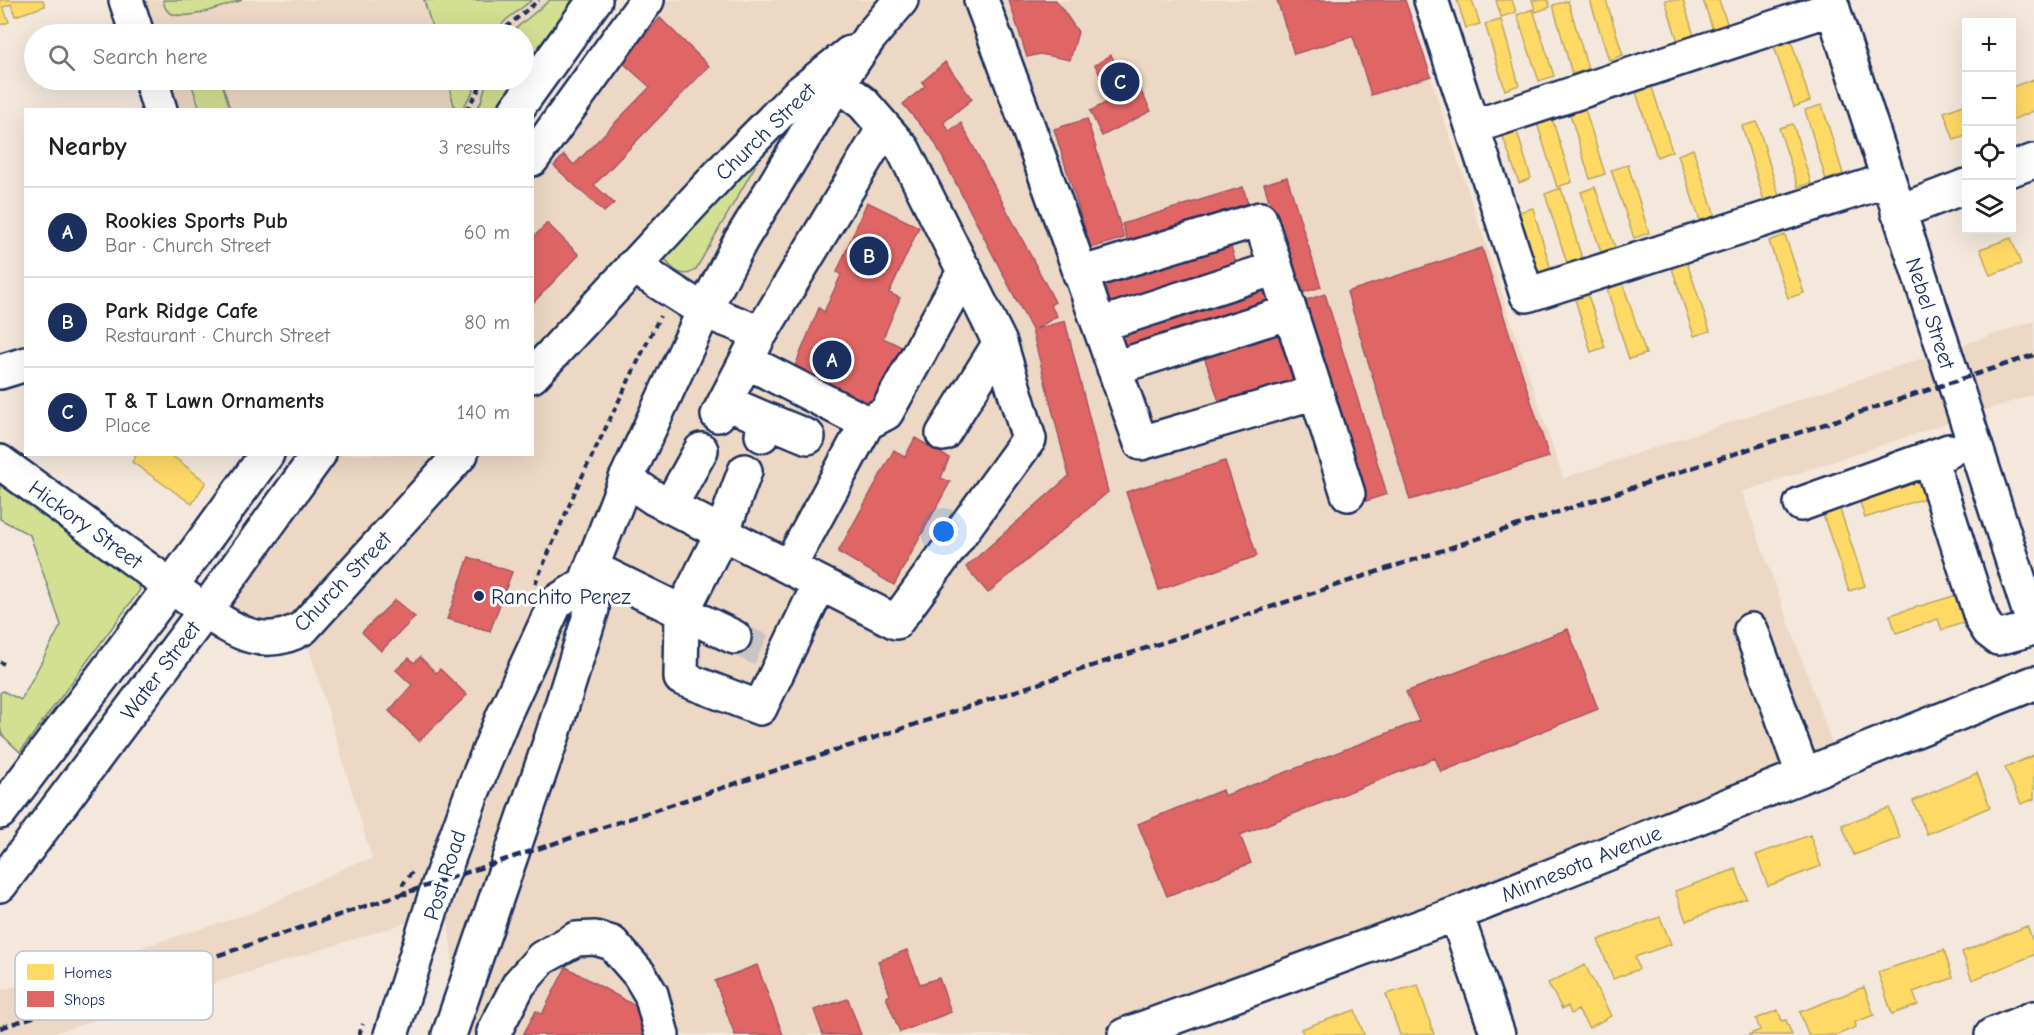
<!DOCTYPE html>
<html lang="en">
<head>
<meta charset="utf-8">
<style>
	body { margin:0; font-family:"Comic Neue",sans-serif; background:#f2f2f2; color:#202124 }
	.controls { position:absolute; right:18px; top:18px; display:grid; overflow:hidden; border-radius:0px; box-shadow:0 6px 24px #0002 }
	.controls button { width:54px; height:54px; display:grid; place-items:center; padding:0; border:0; border-bottom:2px solid #e0e0e0; background:#fff; color:#202124; font:30px sans-serif }
	.you { position:absolute; left:944px; top:532px; width:21px; height:21px; margin:-15px; border:4px solid #fff; border-radius:50%; background:#1a73e8; box-shadow:0 0 0 9px #1a73e833 }
	.badge { display:grid; place-items:center; width:39px; height:39px; border-radius:50%; background:#1b2f5e; color:#fff; font-size:20px; font-weight:700 }
	.pin { position:absolute; translate:-50% -50%; border:3px solid #fff; box-shadow:0 2px 6px #0006 }
	.list { margin:0; padding:0; list-style:none }
	h2 { display:flex; justify-content:space-between; align-items:center; height:78px; margin:0; padding:0 24px; font-size:26px }
	h2 small { font-size:20px; font-weight:400; color:#757577 }
	.list li { display:grid; grid-template-columns:39px 1fr auto; gap:18px; align-items:center; box-sizing:border-box; height:90px; padding:0 24px; border-top:2px solid #e0e0e0 }
	.list b { display:block; font-size:22px; white-space:nowrap }
	.list p { margin:0; font-size:20px; white-space:nowrap; color:#757577 }
	.list em { font-size:20px; font-style:normal; color:#757577 }
	.icon { flex:none; width:33px; height:33px; fill:none; stroke:currentColor; stroke-width:2; stroke-linecap:round; stroke-linejoin:round }
	.map { position:relative; flex:none; width:2034px; height:1035px; overflow:hidden }
	.search { position:absolute; background:#fff; box-shadow:0 6px 24px #0002; left:24px; top:24px; width:510px; height:66px; display:flex; align-items:center; gap:15px; box-sizing:border-box; padding:0 21px; border-radius:33px; color:#757577; font-size:22px }
	.panel { position:absolute; background:#fff; box-shadow:0 6px 24px #0002; left:24px; top:108px; width:510px; height:348px; border-radius:0px }
	.map>svg:first-child { display:block }
	.built { fill:#ecd8c4 }
	.green { fill:#d3df91; stroke:#778778; stroke-width:1.5 }
	.homes { fill:#ffd966; stroke:#bba664; stroke-width:1.5 }
	.shops { fill:#e06666; stroke:#a55664; stroke-width:1.5 }
	.lines { fill:none; stroke-linecap:round; stroke-linejoin:round }
	.minor-tunnel { stroke:#c9c3c3; stroke-width:33; stroke-dasharray:33 16; stroke-linecap:butt }
	.minor-casing { stroke:#1b2f5e; stroke-width:38 }
	.major-casing { stroke:#1b2f5e; stroke-width:38 }
	.path { stroke:#1b2f5e; stroke-width:4; stroke-dasharray:6 4.5; stroke-linecap:butt }
	.minor { stroke:#fff; stroke-width:33 }
	.major { stroke:#fff; stroke-width:33 }
	.rail { stroke:#1b2f5e; stroke-width:4.5; stroke-dasharray:9 4.5; stroke-linecap:butt }
	.poi-dot { fill:#1b2f5e; stroke:#fff; stroke-width:2 }
	.labels { text-anchor:middle; stroke-width:6; stroke-linejoin:round; paint-order:stroke }
	.street-label { font-size:22px; fill:#1b2f5e; stroke:#fff }
	.poi-label { font-size:22px; fill:#1b2f5e; stroke:#fff; text-anchor:start }
	.key { fill:#fff; stroke:#bbc1cf; stroke-width:1.5 }
	.key-label { font-size:16px; fill:#1b2f5e }
</style>
</head>
<body>
<div class="map">
<svg width="2034" height="1035" viewBox="0 0 2034 1035">
	<rect width="100%" height="100%" fill="#f4e8dc"/>
	<filter id="ink" filterUnits="userSpaceOnUse"><feTurbulence type="fractalNoise" baseFrequency=".0167" numOctaves="2"/><feDisplacementMap in="SourceGraphic" scale="12" xChannelSelector="R" yChannelSelector="G"/><feConvolveMatrix kernelMatrix="1 2 1 2 8 2 1 2 1" color-interpolation-filters="sRGB"/></filter>
	<g filter="url(#ink)">
		<!-- built -->
		<path class="built" d="M 126,0 L 595,0 L 516,110 L 160,109 L 151,80 L 524,80 L 524,34 L 137,34 Z
			M 647,0 L 1405,0 L 1563,478 L 2034,321 L 2034,394 L 1742,492 L 1838,760 L 1125,1035 L 449,1035 L 458,1013 L 447,910 L 49,1035 L 0,1035 L 0,991 L 252,913 L 350,865 L 372,859 L 303,628 L 205,611 L 319,455 L 532,454 L 533,159 Z"/>
		<!-- green -->
		<path class="green" d="M 163,0 L 242,0 C 226,5 177,26 166,9 C 165,8 163,1 163,0 Z
			M 424,0 L 532,0 L 506,20 L 493,34 L 434,34 Z
			M 550,0 L 579,0 L 524,77 L 524,34 L 509,34 Z
			M 190,80 L 221,80 L 230,109 L 200,109 Z
			M 447,80 L 476,80 L 474,90 L 462,109 L 455,109 Z
			M 487,80 L 521,80 L 500,109 L 476,110 L 481,102 Z
			M 754,161 L 755,166 L 696,269 C 683,281 670,268 663,256 Z
			M 0,478 L 135,579 L 140,590 L 20,752 L 2,735 L 0,727 L 0,693 L 3,691 L 21,700 L 61,625 L 30,535 L 0,519 Z"/>
		<!-- homes -->
		<path class="homes" d="M 0,0 L 43,0 L 45,6 L 15,16 L 11,4 L 3,7 L 9,22 L 0,25 Z
			M 1457,0 L 1472,0 L 1480,24 L 1466,28 Z
			M 1496,0 L 1512,0 L 1516,12 L 1501,17 Z
			M 1532,0 L 1548,0 L 1550,7 L 1536,12 Z
			M 1590,0 L 1606,0 L 1623,55 L 1609,60 Z
			M 1665,0 L 1683,0 L 1694,36 L 1678,42 Z
			M 1703,0 L 1719,0 L 1728,26 L 1713,30 Z
			M 1568,1 L 1588,69 L 1572,74 L 1553,5 Z
			M 1533,9 L 1554,76 L 1539,81 L 1517,15 Z
			M 1501,20 L 1519,85 L 1505,90 L 1485,24 Z
			M 1790,37 L 1810,101 L 1794,107 L 1773,43 Z
			M 2034,79 L 2034,111 L 2012,120 L 2012,87 Z
			M 1651,84 L 1672,151 L 1657,157 L 1635,89 Z
			M 1966,104 L 1966,136 L 1954,140 L 1944,112 Z
			M 1822,105 L 1843,174 L 1826,180 L 1805,110 Z
			M 1584,106 L 1605,174 L 1590,179 L 1569,111 Z
			M 1551,115 L 1572,182 L 1557,187 L 1536,120 Z
			M 1757,122 L 1779,196 L 1764,201 L 1742,126 Z
			M 1793,124 L 1811,183 L 1798,187 L 1779,128 Z
			M 1516,128 L 1531,178 L 1519,183 L 1502,134 Z
			M 1693,149 L 1715,216 L 1700,221 L 1678,155 Z
			M 1628,165 L 1649,233 L 1634,238 L 1611,170 Z
			M 1595,187 L 1615,247 L 1601,252 L 1581,192 Z
			M 1561,188 L 1582,259 L 1567,263 L 1545,194 Z
			M 1533,208 L 1551,270 L 1537,274 L 1519,212 Z
			M 1785,235 L 1804,293 L 1788,298 L 1769,241 Z
			M 2011,238 L 2021,264 L 1990,275 L 1980,249 Z
			M 1686,260 L 1710,331 L 1694,336 L 1671,265 Z
			M 1623,284 L 1646,354 L 1629,359 L 1607,289 Z
			M 1588,295 L 1605,347 L 1591,352 L 1575,299 Z
			M 137,454 L 170,454 L 206,482 L 192,504 L 132,462 Z
			M 1925,476 L 1931,496 L 1865,518 L 1859,499 Z
			M 1839,506 L 1865,586 L 1849,591 L 1822,512 Z
			M 1957,595 L 1966,622 L 1942,630 L 1938,619 L 1896,633 L 1890,615 Z
			M 2034,755 L 2034,799 L 2021,804 L 2005,768 Z
			M 1977,773 L 1990,807 L 1927,834 L 1913,801 Z
			M 1889,808 L 1900,838 L 1854,855 L 1842,825 Z
			M 1810,835 L 1821,866 L 1768,886 L 1756,855 Z
			M 1736,869 L 1746,898 L 1686,921 L 1675,891 Z
			M 1660,917 L 1671,944 L 1635,957 L 1639,969 L 1613,979 L 1598,940 Z
			M 2027,926 L 2034,944 L 2034,955 L 1972,980 L 1962,952 Z
			M 1944,950 L 1953,978 L 1913,992 L 1918,1005 L 1892,1014 L 1878,972 Z
			M 1585,965 L 1611,1016 L 1589,1028 L 1578,1010 L 1571,1014 L 1568,1006 L 1562,1009 L 1548,983 Z
			M 1418,985 L 1434,1035 L 1400,1035 L 1386,994 Z
			M 1864,987 L 1874,1015 L 1855,1022 L 1856,1027 L 1837,1035 L 1808,1035 L 1800,1012 Z
			M 1355,1010 L 1364,1035 L 1304,1035 L 1301,1029 Z
			M 1778,1010 L 1782,1021 L 1786,1020 L 1792,1035 L 1748,1035 L 1760,1030 L 1756,1019 Z"/>
		<!-- shops -->
		<path class="shops" d="M 1009,0 L 1056,0 L 1078,32 L 1070,60 L 1040,54 L 1027,57 Z
			M 1277,0 L 1405,0 L 1431,76 L 1371,95 L 1353,36 L 1294,54 Z
			M 660,18 L 709,66 L 594,185 L 614,203 L 604,212 L 554,166 L 564,155 L 574,165 L 650,87 L 622,62 Z
			M 1111,55 L 1116,64 L 1125,60 L 1151,111 L 1102,136 L 1090,111 L 1113,99 L 1095,65 Z
			M 945,62 L 972,99 L 944,122 L 949,131 L 961,123 L 1055,302 L 1050,305 L 1057,316 L 1036,329 L 1065,321 L 1108,492 L 988,593 L 966,567 L 1069,476 L 1032,330 L 934,141 L 903,104 L 925,86 L 922,82 Z
			M 1087,119 L 1124,238 L 1091,248 L 1054,129 Z
			M 1287,177 L 1321,287 L 1298,294 L 1264,184 Z
			M 1243,187 L 1250,211 L 1130,249 L 1122,224 Z
			M 867,202 L 919,227 L 889,293 L 900,298 L 883,338 L 902,347 L 869,413 L 790,378 L 819,308 L 824,312 L 841,275 L 837,272 Z
			M 547,223 L 579,255 L 532,304 L 532,239 Z
			M 1230,244 L 1238,270 L 1107,310 L 1099,286 Z
			M 1482,248 L 1549,457 L 1410,500 L 1347,292 Z
			M 1264,283 L 1271,307 L 1123,354 L 1115,329 Z
			M 1325,294 L 1387,494 L 1363,502 L 1301,302 Z
			M 1281,324 L 1301,384 L 1222,410 L 1202,350 Z
			M 915,438 L 949,458 L 941,478 L 950,482 L 894,585 L 838,552 L 894,450 L 905,457 Z
			M 1225,461 L 1257,556 L 1159,590 L 1126,492 Z
			M 469,557 L 512,572 L 490,631 L 447,619 Z
			M 395,600 L 415,617 L 381,651 L 362,632 Z
			M 1568,629 L 1598,709 L 1441,772 L 1435,758 L 1240,835 L 1251,863 L 1167,896 L 1138,824 L 1222,790 L 1224,796 L 1419,721 L 1406,692 Z
			M 420,657 L 436,673 L 440,669 L 467,695 L 419,741 L 389,711 L 412,685 L 396,670 L 409,658 L 414,663 Z
			M 907,950 L 920,984 L 939,978 L 951,1012 L 900,1032 L 886,997 L 890,995 L 878,961 Z
			M 757,965 L 783,1035 L 735,1035 L 715,981 Z
			M 566,967 L 646,1012 L 641,1023 L 651,1028 L 647,1035 L 523,1035 L 536,1011 L 542,1014 Z
			M 848,999 L 861,1035 L 823,1035 L 814,1010 Z"/>
		<g class="lines">
			<!-- minor-tunnel -->
			<path class="minor-tunnel" d="M 734,637 L 761,650"/>
			<!-- minor casing -->
			<g class="minor-casing">
				<path id="minor" d="M 126,0 L 137,34
					M 981,0 C 1037,147 1088,295 1141,443 L 1316,392 L 1260,219 L 1080,274
					M 1431,0 L 1527,295 L 1888,180
					M 1830,0 L 2034,626
					M 151,80 L 160,110
					M 1473,127 L 1833,8
					M 2012,169 L 2034,161
					M 1898,212 L 1966,186
					M 633,266 L 704,311 L 761,333 L 884,128
					M 1099,325 L 1276,268
					M 746,361 L 867,423
					M 1114,368 L 1290,312
					M 0,372 L 26,364
					M 532,376 L 729,164 L 797,95 L 850,53
					M 1316,392 L 1348,494
					M 725,402 L 767,420 L 762,435
					M 718,415 L 756,342
					M 767,420 L 808,437
					M 943,434 L 1000,343
					M 1930,458 L 1982,620 L 1989,631 L 1998,638 L 2034,628
					M 0,462 L 205,611 C 237,633 265,650 303,628 L 461,454
					M 626,479 L 654,498 L 896,622 L 1029,439 L 1000,343 L 903,149 L 863,103 L 838,84
					M 1801,504 L 1949,451
					M 670,506 L 701,450
					M 789,567 L 867,423 L 886,413 L 965,270
					M 592,568 L 682,612 L 722,533 L 745,471
					M 1751,630 L 1803,774
					M 734,637 L 682,612 L 681,678 L 760,708 L 820,583
					M 1456,914 L 1498,1035
					M 494,1035 L 494,1032 L 519,984 L 542,958 L 576,939 L 595,938 L 612,943 L 639,974 L 651,994 L 662,1035
					M 1125,1035 L 1456,914 L 2034,683
					M 1992,1035 L 2034,1018"/>
			</g>
			<!-- major casing -->
			<g class="major-casing">
				<path id="major" d="M 516,110 L 595,0
					M 532,159 L 647,0
					M 0,812 L 171,586 L 267,454
					M 0,885 L 205,611 L 319,454
					M 391,1035 L 440,881 L 472,793 L 503,717 L 556,602 L 585,584
					M 449,1035 L 552,737 L 592,609 L 585,584 L 626,479 L 704,311 L 741,240 L 828,98 L 869,38 L 901,0"/>
			</g>
			<!-- path -->
			<path class="path" d="M 498,34 L 539,0
				M 466,110 L 478,91 L 482,80
				M 535,584 L 578,485 L 660,316
				M 0,662 L 4,664
				M 406,896 L 403,884 L 413,871
				M 359,1035 L 363,1024"/>
			<!-- minor -->
			<use href="#minor" class="minor"/>
			<!-- major -->
			<use href="#major" class="major"/>
			<!-- rail -->
			<path class="rail" d="M 0,1028 L 510,858 L 2034,355"/>
		</g>
	</g>
	<!-- markers -->
	<circle class="poi-dot" cx="479" cy="596" r="6"/>
	<g class="labels">
		<!-- street labels -->
		<g class="street-label">
			<text transform="translate(765 131) rotate(-44)" y="8">Church Street</text>
			<text transform="translate(1931 313) rotate(72)" y="8">Nebel Street</text>
			<text transform="translate(86 524) rotate(36)" y="8">Hickory Street</text>
			<text transform="translate(342 581) rotate(-46)" y="8">Church Street</text>
			<text transform="translate(160 670) rotate(-53)" y="8">Water Street</text>
			<text transform="translate(1581 863) rotate(-22)" y="8">Minnesota Avenue</text>
			<text transform="translate(444 875) rotate(-72)" y="8">Post Road</text>
		</g>
		<!-- poi labels -->
		<g class="poi-label">
			<text x="491" y="604">Ranchito Perez</text>
		</g>
	</g>
	<!-- legend -->
	<rect x="15" y="951" width="198" height="69" rx="9" class="key"/>
	<rect x="27" y="964" width="27" height="16" fill="#ffd966"/>
	<rect x="27" y="991" width="27" height="16" fill="#e06666"/>
	<g class="key-label">
		<text x="64" y="978">Homes</text>
		<text x="64" y="1005">Shops</text>
	</g>
</svg>
<div class="controls">
<button>+</button>
<button>−</button>
<button><svg class="icon" aria-label="locate" viewBox="0 0 24 24"><circle cx="12" cy="12" r="6"/><path d="M12 2v4M12 18v4M2 12h4M18 12h4"/></svg></button>
<button><svg class="icon" aria-label="layers" viewBox="0 0 24 24"><path d="M12 4l9 5-9 5-9-5zM3 14l9 5 9-5"/></svg></button>
</div>
<div class="you"></div>
<div class="pin badge" style="left:832px;top:360px">A</div>
<div class="pin badge" style="left:869px;top:256px">B</div>
<div class="pin badge" style="left:1120px;top:82px">C</div>
<div class="search"><svg class="icon" aria-label="search" viewBox="0 0 24 24"><circle cx="10" cy="10" r="6"/><path d="M15 15l6 6"/></svg>Search here</div>
<section class="panel">
<h2>Nearby<small>3 results</small></h2>
<ul class="list">
<li><span class="badge">A</span><div><b>Rookies Sports Pub</b><p>Bar · Church Street</p></div><em>60 m</em></li>
<li><span class="badge">B</span><div><b>Park Ridge Cafe</b><p>Restaurant · Church Street</p></div><em>80 m</em></li>
<li><span class="badge">C</span><div><b>T &amp; T Lawn Ornaments</b><p>Place</p></div><em>140 m</em></li>
</ul>
</section>
</div>
</body>
</html>
